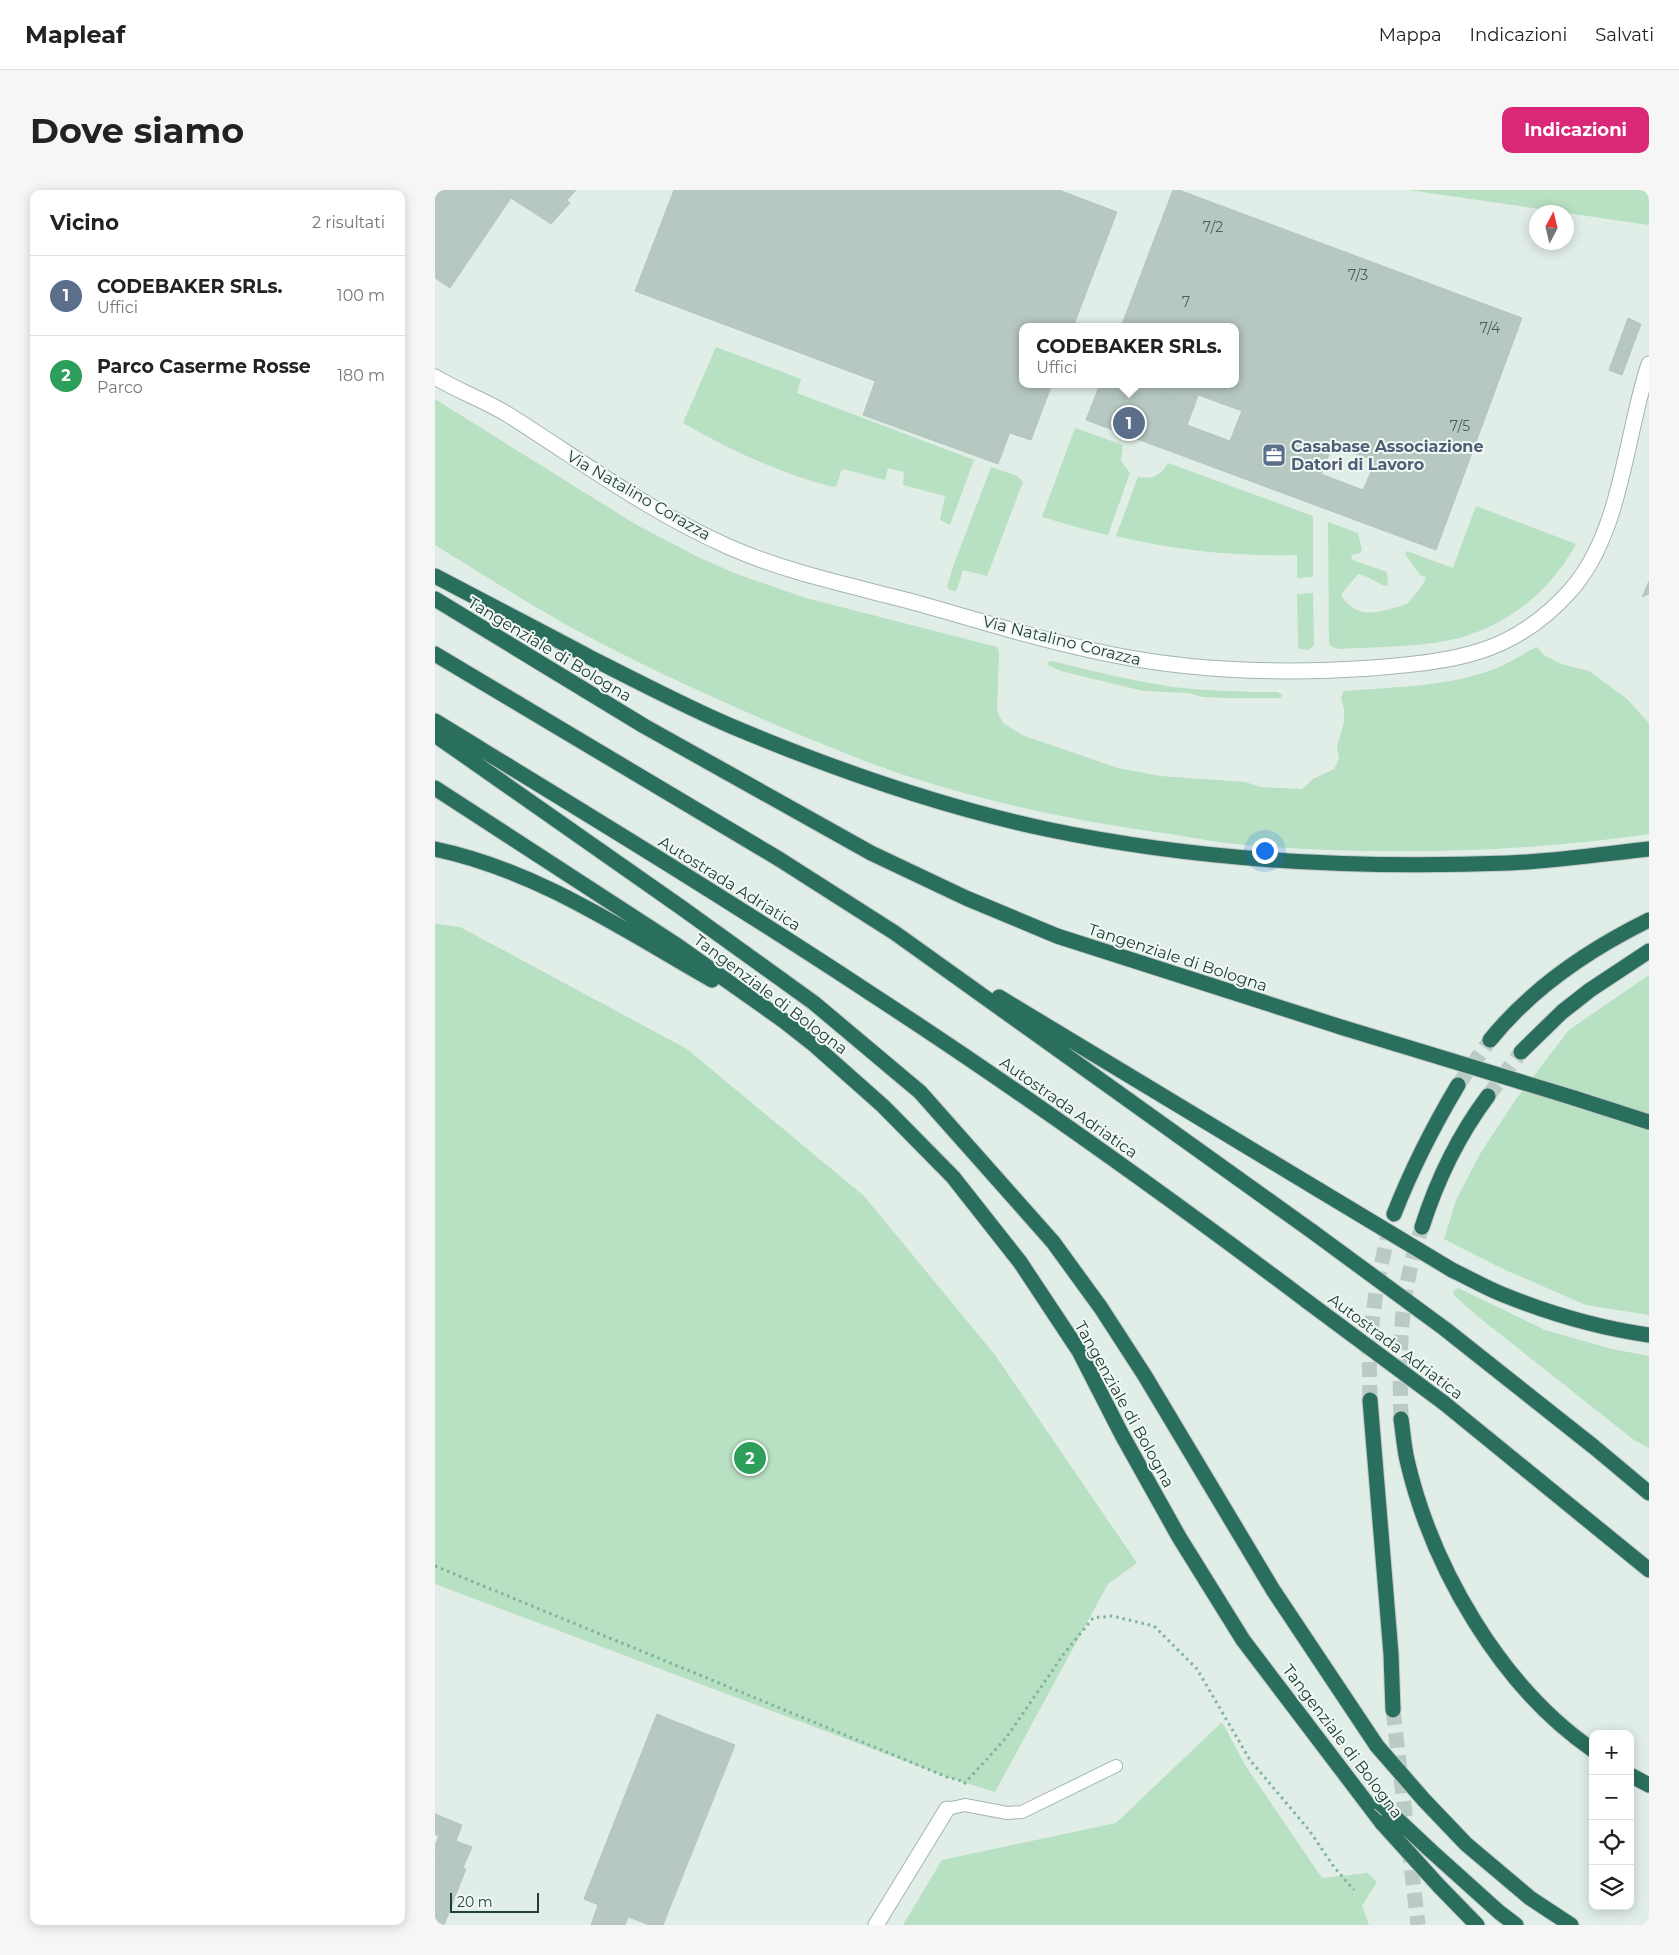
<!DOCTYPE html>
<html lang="it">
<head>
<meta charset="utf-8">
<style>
	body { margin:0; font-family:Montserrat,sans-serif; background:#f6f6f6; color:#222 }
	.controls { position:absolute; right:15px; bottom:15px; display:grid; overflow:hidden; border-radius:10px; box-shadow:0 2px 12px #0003 }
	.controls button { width:45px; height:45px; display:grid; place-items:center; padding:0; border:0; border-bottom:1px solid #e0e0e0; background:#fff; color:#222; font:25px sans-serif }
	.compass { position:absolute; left:1094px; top:15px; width:45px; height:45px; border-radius:50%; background:#fff; box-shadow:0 2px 12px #0003; rotate:7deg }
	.scale { position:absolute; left:15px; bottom:12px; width:89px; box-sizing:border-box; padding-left:5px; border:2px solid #203f36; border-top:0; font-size:14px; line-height:18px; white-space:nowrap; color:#203f36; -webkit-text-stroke:4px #f2f9f5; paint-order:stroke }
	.you { position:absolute; left:829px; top:660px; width:18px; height:18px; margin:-12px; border:4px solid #fff; border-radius:50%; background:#1a73e8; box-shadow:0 0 0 8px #1a73e833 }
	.badge { display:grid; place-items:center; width:32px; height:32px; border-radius:50%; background:#db2777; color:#fff; font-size:16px; font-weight:700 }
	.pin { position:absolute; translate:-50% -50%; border:2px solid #fff; box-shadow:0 1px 5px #0006 }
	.popup { position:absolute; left:584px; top:133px; width:220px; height:65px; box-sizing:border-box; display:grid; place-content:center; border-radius:10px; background:#fff; filter:drop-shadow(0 1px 4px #0005); font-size:16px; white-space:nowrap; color:#767676 }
	.popup b { font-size:19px; color:#222 }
	.popup::after { content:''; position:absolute; left:50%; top:100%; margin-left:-10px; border:10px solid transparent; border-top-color:#fff }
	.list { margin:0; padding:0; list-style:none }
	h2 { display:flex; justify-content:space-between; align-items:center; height:65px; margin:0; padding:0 20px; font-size:21px }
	h2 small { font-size:16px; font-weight:400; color:#767676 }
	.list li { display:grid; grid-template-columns:32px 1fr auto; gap:15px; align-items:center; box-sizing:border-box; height:80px; padding:0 20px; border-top:1px solid #e0e0e0 }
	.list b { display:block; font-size:19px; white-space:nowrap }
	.list p { margin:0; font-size:16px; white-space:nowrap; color:#767676 }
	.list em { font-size:16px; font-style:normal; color:#767676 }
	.icon { flex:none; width:28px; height:28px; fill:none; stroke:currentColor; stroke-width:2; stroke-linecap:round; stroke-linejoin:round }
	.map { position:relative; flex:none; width:1214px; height:1735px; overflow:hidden; border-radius:10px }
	header { display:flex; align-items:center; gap:30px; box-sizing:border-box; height:70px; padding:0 25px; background:#fff; border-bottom:1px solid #e0e0e0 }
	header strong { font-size:24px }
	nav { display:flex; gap:28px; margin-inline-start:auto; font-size:18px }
	.intro { display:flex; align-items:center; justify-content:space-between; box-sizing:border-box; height:120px; padding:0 30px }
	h1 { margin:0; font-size:35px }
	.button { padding:12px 22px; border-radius:10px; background:#db2777; color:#fff; font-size:18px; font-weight:700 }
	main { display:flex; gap:30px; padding:0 30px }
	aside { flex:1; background:#fff; border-radius:10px; box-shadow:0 2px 12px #0003 }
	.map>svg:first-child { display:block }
	.green { fill:#b8e0c2 }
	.building { fill:#b6c8c0; stroke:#b3c7be }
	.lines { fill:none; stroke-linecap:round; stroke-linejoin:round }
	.highway-tunnel { stroke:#bacac4; stroke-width:15; stroke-dasharray:15 8; stroke-linecap:butt }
	.lane-casing { stroke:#a3b5ae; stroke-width:14 }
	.street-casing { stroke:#a3b5ae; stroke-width:17 }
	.highway-casing { stroke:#c1c9c7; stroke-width:17 }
	.path { stroke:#7fb3a1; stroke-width:3; stroke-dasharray:2.5 4; stroke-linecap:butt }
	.lane { stroke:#fff; stroke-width:12 }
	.street { stroke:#fff; stroke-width:15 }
	.highway { stroke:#2a6e5d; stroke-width:15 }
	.highway-bridge-casing { stroke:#c1c9c7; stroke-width:17; stroke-linecap:butt }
	.highway-bridge { stroke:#2a6e5d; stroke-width:15 }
	.labels { text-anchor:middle; stroke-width:4; stroke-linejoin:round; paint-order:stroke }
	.number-label { font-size:14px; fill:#466158 }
	.service-label { font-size:16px; font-weight:bold; fill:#4e5e75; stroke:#f2f9f5; text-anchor:start }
	.street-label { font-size:16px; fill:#203f36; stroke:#f2f9f5 }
</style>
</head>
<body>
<header>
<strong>Mapleaf</strong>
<nav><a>Mappa</a><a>Indicazioni</a><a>Salvati</a></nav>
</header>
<div class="intro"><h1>Dove siamo</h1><a class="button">Indicazioni</a></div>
<main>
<aside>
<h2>Vicino<small>2 risultati</small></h2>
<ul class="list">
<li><span class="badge" style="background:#5c6f8a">1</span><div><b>CODEBAKER SRLs.</b><p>Uffici</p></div><em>100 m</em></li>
<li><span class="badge" style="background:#2e9e5b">2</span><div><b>Parco Caserme Rosse</b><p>Parco</p></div><em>180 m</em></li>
</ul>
</aside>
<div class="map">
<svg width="1214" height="1735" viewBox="0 0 1214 1735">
	<rect width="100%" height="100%" fill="#e1ede7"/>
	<!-- green -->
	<path class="green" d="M 974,0 L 1214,0 L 1214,35 Z
		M 281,157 L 366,189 L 362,203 L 539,270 L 515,335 L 505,330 L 510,306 L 468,295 L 469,282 L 453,278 L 450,290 L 408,279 L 406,281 L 402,295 L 398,297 C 346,284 295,260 248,233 Z
		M 0,209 L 200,334 L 265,368 L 302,384 L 371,408 L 562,457 L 564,462 L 562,521 L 568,533 L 587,545 L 683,578 L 725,586 L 810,592 L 826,597 L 867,599 L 878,589 L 899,579 L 904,569 L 902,557 L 909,532 L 909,519 L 906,508 L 909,501 C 958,497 1010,497 1057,480 C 1073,474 1087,464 1102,457 L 1109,465 L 1126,474 L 1154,481 L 1192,509 L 1214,533 L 1214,644 C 1081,663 945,666 811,655 C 783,653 756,647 728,643 C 641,631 555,613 472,586 C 429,572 388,554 346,537 C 274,506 201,473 132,435 C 87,410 44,382 0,355 Z
		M 640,238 L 688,255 L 686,271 L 695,283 L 673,345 L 655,341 L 607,327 Z
		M 733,273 L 878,326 L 878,387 L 862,388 L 862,365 C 804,367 737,360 681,346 L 703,287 C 717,290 726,285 733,273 Z
		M 556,277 L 582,286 L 588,292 L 552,386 L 528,380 L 522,400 L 520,401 L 514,400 L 512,397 L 518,377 Z
		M 1041,316 L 1141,354 C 1114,404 1067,440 1011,451 C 977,457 940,457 905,459 L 897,457 L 894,454 L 893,332 L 923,343 L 927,360 L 925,363 L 917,365 L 916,368 L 918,370 L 952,382 L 953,394 L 951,396 C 941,393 932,385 923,384 L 907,403 L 907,407 C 925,432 947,421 972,414 C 977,408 990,394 991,387 L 985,385 L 970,364 L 972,361 L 1018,378 Z
		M 878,403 L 879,455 L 874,460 L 865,459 L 863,456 L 862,404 Z
		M 617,471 C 657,481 698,491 738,497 C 773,501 808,502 842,502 L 848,505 L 845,508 L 793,508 L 768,507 L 753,503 L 708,501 L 626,481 L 613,475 L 613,472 Z
		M 0,734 L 25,737 L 252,859 L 429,1006 L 560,1165 L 702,1373 L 673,1394 L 560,1602 L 512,1587 L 0,1394 Z
		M 1214,785 L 1214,1125 L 1151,1115 L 1068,1079 L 1009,1049 L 1021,1010 L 1045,964 L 1081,909 L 1134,840 Z
		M 1023,1098 L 1110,1140 L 1177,1159 L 1214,1166 L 1214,1258 L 1199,1250 L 1041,1125 L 1019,1105 L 1018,1101 Z
		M 787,1532 L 810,1575 L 887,1688 L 933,1683 L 942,1692 L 927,1716 L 934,1735 L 468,1735 L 507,1670 L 681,1633 Z"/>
	<!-- building -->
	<path class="building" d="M 0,0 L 64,0 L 76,8 L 15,98 L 0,88 Z
		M 64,0 L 81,0 L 76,8 Z
		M 81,0 L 141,0 L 132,10 L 135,13 L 116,34 L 76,8 Z
		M 239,0 L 624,0 L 682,22 L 638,137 L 588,137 L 588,194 L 617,194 L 596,250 L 575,243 L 581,226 L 446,175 L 440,191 L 200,101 Z
		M 738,0 L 744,0 L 1087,128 L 1024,298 L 990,286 L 983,302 L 935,284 L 940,271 L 898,255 L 893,267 L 802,233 L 807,221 L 763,205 L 759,217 L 713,200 L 715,194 L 800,194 L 800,137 L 686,137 Z
		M 1193,128 L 1206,134 L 1187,185 L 1174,180 Z
		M 446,175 L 581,226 L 563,274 L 428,225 Z
		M 665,194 L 715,194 L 713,200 L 759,217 L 752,235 L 795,251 L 802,233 L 893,267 L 886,284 L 928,300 L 935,284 L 983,302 L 990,286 L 1024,298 L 1001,360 L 651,230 Z
		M 1214,391 L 1214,404 L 1207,407 Z
		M 222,1524 L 241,1532 L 168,1717 L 149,1709 Z
		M 241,1532 L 255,1537 L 182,1722 L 168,1717 Z
		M 255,1537 L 266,1542 L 190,1735 L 177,1735 Z
		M 266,1542 L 280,1547 L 207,1732 L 193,1727 Z
		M 280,1547 L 300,1555 L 228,1735 L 214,1735 L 207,1732 Z
		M 0,1624 L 27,1635 L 13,1672 L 0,1667 L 0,1655 L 4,1646 L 0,1644 Z
		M 21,1651 L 37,1657 L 28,1678 L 13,1672 Z
		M 0,1667 L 31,1679 L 9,1735 L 0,1735 Z
		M 163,1715 L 182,1722 L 177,1735 L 156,1735 Z"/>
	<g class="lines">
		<!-- highway-tunnel -->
		<path class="highway-tunnel" d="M 1023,895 L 1055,850
			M 1053,906 L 1086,862
			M 935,1210 L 934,1157 L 942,1094 L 955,1035 L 959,1024
			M 966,1229 C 964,1159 964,1104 987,1037
			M 958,1520 L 983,1735"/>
		<!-- lane casing -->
		<g class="lane-casing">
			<path id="lane" d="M 512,1619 L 530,1615 L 572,1623 L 587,1622 L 681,1576"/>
		</g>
		<!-- street casing -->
		<g class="street-casing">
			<path id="street" d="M 0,187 C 23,201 49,210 72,224 C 145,270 213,321 292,356 C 352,383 419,396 482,413 C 545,431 609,451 674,464 C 761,482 848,484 937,478 C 1018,471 1077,466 1135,401 C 1187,343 1190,246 1214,174
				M 441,1735 L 512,1619"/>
		</g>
		<!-- highway casing -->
		<g class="highway-casing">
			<path id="highway" d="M 0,386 C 53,414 106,441 158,469 C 204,492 249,516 296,536 C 398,579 503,616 611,639 C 763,671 919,679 1074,673 C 1121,671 1168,664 1214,659
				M 0,409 L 209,536 L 436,663 L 531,708 L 622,746 L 909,838
				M 0,464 L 344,669 L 460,743 L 878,1042
				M 0,531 C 147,621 294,710 438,805 C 587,902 731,1005 873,1112
				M 0,545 L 247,718 L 379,813 L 485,902 L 618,1052 L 666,1118 L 710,1186 L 838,1400 L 942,1556
				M 0,598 L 240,754 L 349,831 L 377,853 L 448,916 L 518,987 L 585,1072 L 644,1161 L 687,1245 L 744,1347 L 808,1450 L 947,1633
				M 0,659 C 101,680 189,740 277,790
				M 564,807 L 884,1000
				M 1055,850 C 1097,798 1155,759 1214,730
				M 1086,862 L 1127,822 L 1155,800 L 1214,761
				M 1139,908 L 1214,932
				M 959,1024 C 977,978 998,937 1023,895
				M 987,1037 C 1002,990 1023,946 1053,906
				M 1017,1080 C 1034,1088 1051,1098 1069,1105 C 1116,1124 1164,1138 1214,1145
				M 1010,1139 L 1159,1257 L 1214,1303
				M 935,1210 L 956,1464 L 958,1520
				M 1009,1213 L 1214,1380
				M 966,1229 C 968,1242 969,1257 972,1270 C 997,1378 1066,1497 1158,1560
				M 1195,1585 L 1214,1595
				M 989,1610 L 1031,1654 L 1095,1708 L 1136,1735
				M 994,1659 L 1064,1722 L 1081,1735
				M 1004,1696 L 1042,1735"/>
		</g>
		<!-- path -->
		<path class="path" d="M 0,1376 L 512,1587 L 530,1592
			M 529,1594 L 571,1548 L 628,1465 L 658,1428 L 677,1426 L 719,1436 L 762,1479 L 815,1570 L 874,1640 L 899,1677 L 919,1700"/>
		<!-- lane -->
		<use href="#lane" class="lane"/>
		<!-- street -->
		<use href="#street" class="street"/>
		<!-- highway -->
		<use href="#highway" class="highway"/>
		<!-- highway-bridge casing -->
		<g class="highway-bridge-casing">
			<path id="highway-bridge" d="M 909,838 L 1139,908
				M 884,1000 L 1017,1080
				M 878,1042 L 1010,1139
				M 873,1112 L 1009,1213
				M 942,1556 L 989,1610
				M 945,1613 L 994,1659
				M 947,1633 L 1004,1696"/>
		</g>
		<!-- highway-bridge -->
		<use href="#highway-bridge" class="highway-bridge"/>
	</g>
	<!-- icons -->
	<defs>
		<g id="office-square" transform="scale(1.25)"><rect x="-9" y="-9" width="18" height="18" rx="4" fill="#5c6f8a" stroke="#f2f9f5"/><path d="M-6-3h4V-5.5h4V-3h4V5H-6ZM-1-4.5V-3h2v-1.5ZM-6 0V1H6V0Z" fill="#fff"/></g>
	</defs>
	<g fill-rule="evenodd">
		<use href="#office-square" x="839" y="265"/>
	</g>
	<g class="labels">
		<!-- number labels -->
		<g class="number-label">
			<text x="778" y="42">7/2</text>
			<text x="923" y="90">7/3</text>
			<text x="751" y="117">7</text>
			<text x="1055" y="143">7/4</text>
			<text x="1025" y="241">7/5</text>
		</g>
		<!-- service labels -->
		<g class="service-label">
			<text x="856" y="262">Casabase Associazione<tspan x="856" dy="18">Datori di Lavoro</tspan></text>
		</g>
		<!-- street labels -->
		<g class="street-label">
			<text transform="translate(204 305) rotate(30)" y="6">Via Natalino Corazza</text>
			<text transform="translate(627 450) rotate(14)" y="6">Via Natalino Corazza</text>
			<text transform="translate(115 459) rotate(31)" y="6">Tangenziale di Bologna</text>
			<text transform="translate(295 693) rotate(32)" y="6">Autostrada Adriatica</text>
			<text transform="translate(743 767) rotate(18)" y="6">Tangenziale di Bologna</text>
			<text transform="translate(336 804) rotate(37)" y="6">Tangenziale di Bologna</text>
			<text transform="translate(634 917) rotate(35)" y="6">Autostrada Adriatica</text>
			<text transform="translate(961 1156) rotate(37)" y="6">Autostrada Adriatica</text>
			<text transform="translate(690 1214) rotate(61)" y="6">Tangenziale di Bologna</text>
			<text transform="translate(908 1551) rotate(53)" y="6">Tangenziale di Bologna</text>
		</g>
	</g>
</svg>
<div class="controls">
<button>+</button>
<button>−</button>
<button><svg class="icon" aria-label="locate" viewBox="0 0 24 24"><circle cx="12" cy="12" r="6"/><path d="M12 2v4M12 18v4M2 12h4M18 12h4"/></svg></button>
<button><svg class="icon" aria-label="layers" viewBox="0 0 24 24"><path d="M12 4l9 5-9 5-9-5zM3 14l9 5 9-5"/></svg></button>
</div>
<svg class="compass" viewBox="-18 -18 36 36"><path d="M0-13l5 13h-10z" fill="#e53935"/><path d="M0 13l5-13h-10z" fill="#767676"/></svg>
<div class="scale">20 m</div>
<div class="you"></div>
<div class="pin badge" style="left:694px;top:233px;background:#5c6f8a">1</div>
<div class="popup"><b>CODEBAKER SRLs.</b>Uffici</div>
<div class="pin badge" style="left:315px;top:1268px;background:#2e9e5b">2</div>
</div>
</main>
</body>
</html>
